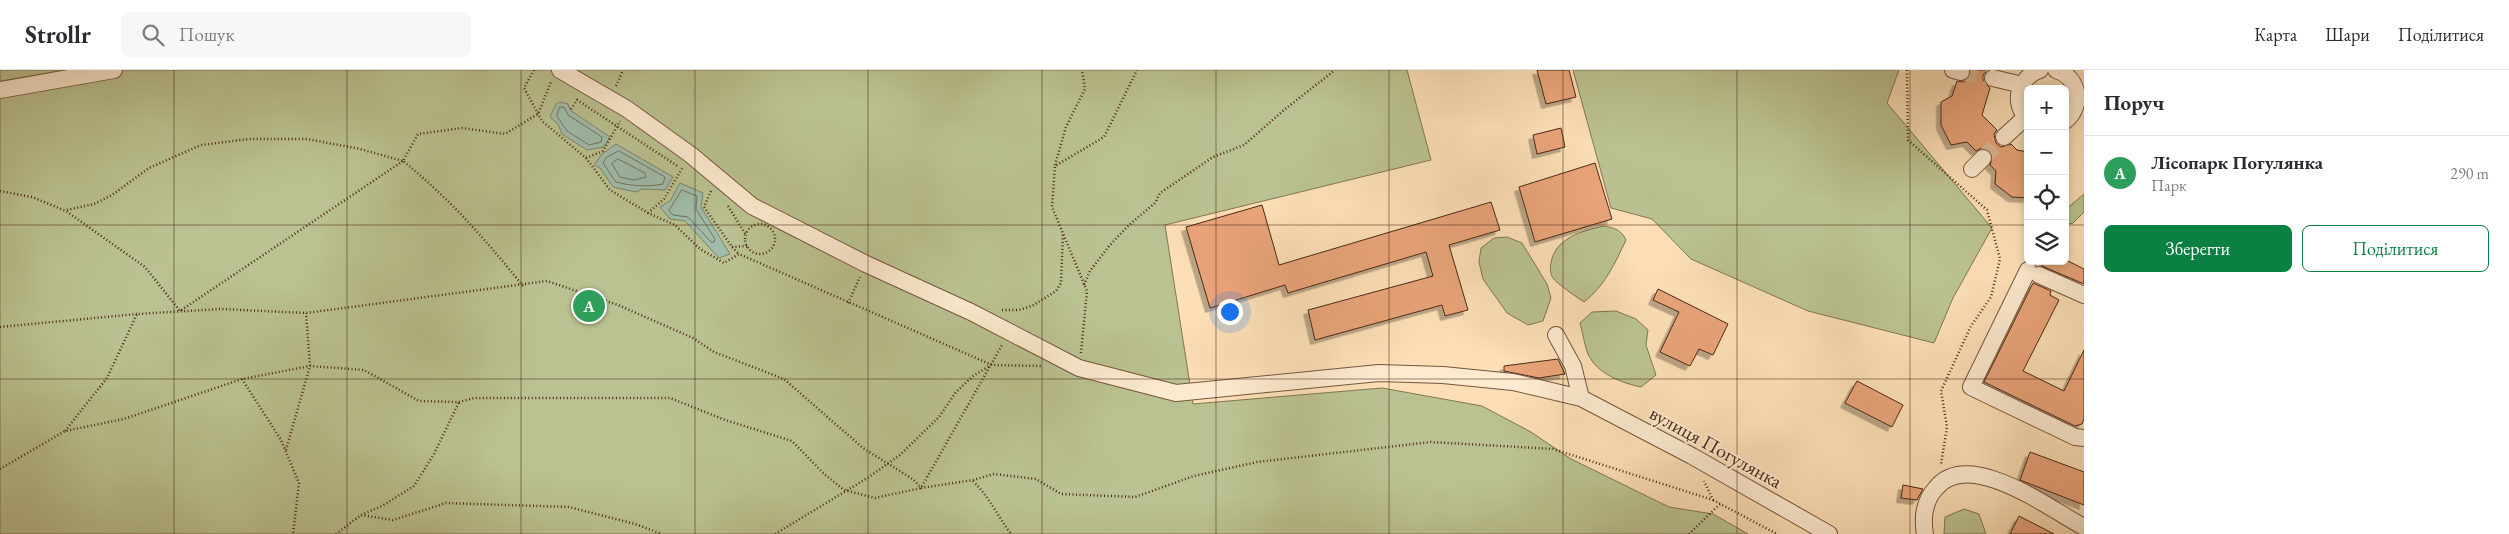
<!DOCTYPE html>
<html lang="uk">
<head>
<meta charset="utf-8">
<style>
	body { margin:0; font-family:"EB Garamond",serif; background:#f7f7f7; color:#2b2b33 }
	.controls { position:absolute; right:15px; top:15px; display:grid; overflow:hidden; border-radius:8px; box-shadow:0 2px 8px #0003 }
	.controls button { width:45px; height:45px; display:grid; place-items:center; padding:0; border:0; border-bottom:1px solid #e1e1e2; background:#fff; color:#2b2b33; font:25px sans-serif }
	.you { position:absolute; left:1229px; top:241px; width:18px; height:18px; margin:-12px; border:4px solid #fff; border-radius:50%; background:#1a73e8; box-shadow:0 0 0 8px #1a73e833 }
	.badge { display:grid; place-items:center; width:32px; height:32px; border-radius:50%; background:#0b8043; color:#fff; font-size:16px; font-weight:700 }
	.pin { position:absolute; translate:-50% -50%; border:2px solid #fff; box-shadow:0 1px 5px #0006 }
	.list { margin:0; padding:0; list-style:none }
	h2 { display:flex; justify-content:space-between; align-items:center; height:65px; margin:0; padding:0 20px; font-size:21px }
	h2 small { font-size:16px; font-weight:400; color:#7c7c81 }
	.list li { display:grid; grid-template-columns:32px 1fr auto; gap:15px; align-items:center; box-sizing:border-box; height:75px; padding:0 20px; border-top:1px solid #e1e1e2 }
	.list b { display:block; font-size:19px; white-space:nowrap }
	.list p { margin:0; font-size:16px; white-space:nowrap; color:#7c7c81 }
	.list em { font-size:16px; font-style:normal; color:#7c7c81 }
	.actions { display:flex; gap:10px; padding:15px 20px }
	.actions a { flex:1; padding:11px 0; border:1px solid #0b8043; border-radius:8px; text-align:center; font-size:18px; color:#0b8043 }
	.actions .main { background:#0b8043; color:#fff }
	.icon { flex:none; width:28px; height:28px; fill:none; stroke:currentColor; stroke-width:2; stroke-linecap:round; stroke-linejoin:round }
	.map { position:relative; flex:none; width:2084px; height:464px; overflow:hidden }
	header { display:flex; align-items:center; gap:30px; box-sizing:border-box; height:70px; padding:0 25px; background:#fff; border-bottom:1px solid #e1e1e2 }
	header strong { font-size:24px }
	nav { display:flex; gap:28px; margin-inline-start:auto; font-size:18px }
	.search { width:350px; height:45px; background:#f7f7f7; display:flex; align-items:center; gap:12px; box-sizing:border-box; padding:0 18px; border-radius:8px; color:#7c7c81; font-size:19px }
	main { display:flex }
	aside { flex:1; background:#fff }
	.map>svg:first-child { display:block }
	.green { fill:#bbc291; stroke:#837553 }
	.water { fill:#a0bdab; stroke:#7e816f }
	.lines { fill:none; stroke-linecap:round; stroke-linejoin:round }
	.shore { stroke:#767260; stroke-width:1 }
	.building { fill:#e9a479; stroke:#4b2815; filter:url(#shadow) }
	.minor-tunnel { stroke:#d9ba96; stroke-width:16; stroke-dasharray:16 8; stroke-linecap:butt }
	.minor-casing { stroke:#77563d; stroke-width:18 }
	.path { stroke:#4b2815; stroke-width:2.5; stroke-dasharray:1 2.5; stroke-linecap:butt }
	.minor { stroke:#fdead0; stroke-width:16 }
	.grid { fill:none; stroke:#4b2815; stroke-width:1; stroke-opacity:0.55 }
	.labels { text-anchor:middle; stroke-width:4; stroke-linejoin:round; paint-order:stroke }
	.street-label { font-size:20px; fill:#4b2815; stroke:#fdead0 }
</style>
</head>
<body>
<header>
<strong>Strollr</strong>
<div class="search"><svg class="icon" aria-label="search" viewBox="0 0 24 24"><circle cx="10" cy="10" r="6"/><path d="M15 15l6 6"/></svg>Пошук</div>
<nav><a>Карта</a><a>Шари</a><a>Поділитися</a></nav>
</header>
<main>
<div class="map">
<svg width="2084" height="464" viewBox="0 0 2084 464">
	<defs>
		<filter id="shadow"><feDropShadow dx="-4.5" dy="4.5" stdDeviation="0" flood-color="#0004"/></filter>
	</defs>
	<rect width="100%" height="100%" fill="#fcdfb6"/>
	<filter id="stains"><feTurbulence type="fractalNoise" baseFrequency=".004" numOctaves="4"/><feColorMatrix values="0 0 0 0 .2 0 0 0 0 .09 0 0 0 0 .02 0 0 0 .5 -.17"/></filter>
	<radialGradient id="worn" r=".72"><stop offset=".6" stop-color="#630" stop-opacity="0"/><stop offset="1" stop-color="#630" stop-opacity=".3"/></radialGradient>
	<!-- green -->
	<path class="green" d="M 0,0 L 1407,0 L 1431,90 L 1165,155 L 1193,334 L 1382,318 L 1482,336 L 1531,362 L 1571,389 L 1669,437 L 1713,444 L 1748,464 L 0,464 Z
		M 1573,0 L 1899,0 L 1887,33 L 1992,158 L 1953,228 L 1934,273 L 1808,241 L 1691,189 L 1652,149 L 1611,138 Z
		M 2084,124 L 2084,142 L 2073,153 L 2065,155 L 2065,140 Z
		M 1604,156 C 1615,158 1621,160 1626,170 C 1615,193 1605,216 1584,232 C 1578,228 1556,213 1553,208 C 1550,204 1550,197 1551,193 C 1555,168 1582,161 1604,156 Z
		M 1507,167 L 1522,173 L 1547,214 L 1551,228 L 1543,251 L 1528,255 L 1507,243 L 1483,209 L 1479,192 L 1481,178 L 1494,168 Z
		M 1616,241 L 1636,249 L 1648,260 L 1646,275 L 1656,305 L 1641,317 C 1622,313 1597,304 1588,284 C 1584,274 1583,263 1580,253 L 1592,242 Z
		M 1964,439 L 1979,444 L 1986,464 L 1944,464 L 1945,447 Z"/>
	<!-- water -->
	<path class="water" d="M 560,32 L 568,34 L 570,40 L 610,67 L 604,77 L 587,80 L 562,64 L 558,54 L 550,47 L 556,34 Z
		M 616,74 L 673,107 L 665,120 L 642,119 L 636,122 L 613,117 L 600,98 L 594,95 L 602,84 Z
		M 680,113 L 703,123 L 701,137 L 730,184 L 719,188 L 685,151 L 670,149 L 660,137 L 670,131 Z"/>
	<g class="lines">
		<!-- shore -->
		<path class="shore" d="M 560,37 L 564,37 L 568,45 L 602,67 L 601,72 L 589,75 L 567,61 L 557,46 Z
			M 619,81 L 665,107 L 663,114 C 649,117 630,116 616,112 L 603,93 L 606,88 Z
			M 618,89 L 645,103 L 646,107 L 634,110 L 620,107 L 612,94 Z
			M 682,120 L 697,126 L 696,139 L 715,169 L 714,172 L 711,172 L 688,147 L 673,145 L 669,141 Z"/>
	</g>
	<!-- building -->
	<path class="building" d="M 1537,0 L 1569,0 L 1576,27 L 1546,34 Z
		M 1971,0 L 1987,0 L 1983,5 L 1983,10 L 1990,18 L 1982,45 L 1997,60 L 1994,64 L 1996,73 L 2001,77 L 2011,74 L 2017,80 L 2028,82 L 2028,128 L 2012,127 L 1995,114 L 1996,101 L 1990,95 L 1993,86 L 1990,81 L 1981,78 L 1976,81 L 1967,72 L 1951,75 L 1941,55 L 1941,32 L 1952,26 L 1957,11 L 1963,12 L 1968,9 Z
		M 1561,58 L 1565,77 L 1537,84 L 1533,65 Z
		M 1595,93 L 1612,149 L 1535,172 L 1519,117 Z
		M 1491,132 L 1500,160 L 1449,175 L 1468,240 L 1445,246 L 1442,235 L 1315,270 L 1308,240 L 1433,206 L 1426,182 L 1288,223 L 1285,215 L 1210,238 L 1186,157 L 1262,135 L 1279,195 Z
		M 2066,190 L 2084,199 L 2084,214 L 2042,196 L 2044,191 Z
		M 2033,213 L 2051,221 L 2050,225 L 2059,230 L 2023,301 L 2064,321 L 2084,280 L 2084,349 L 2082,354 L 2075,356 L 1984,312 Z
		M 1658,219 L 1728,254 L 1713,285 L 1699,279 L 1690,296 L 1660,282 L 1679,242 L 1653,230 Z
		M 1558,289 L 1565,304 L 1539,308 L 1504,301 L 1504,296 Z
		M 1857,311 L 1903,335 L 1892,357 L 1845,333 Z
		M 2030,382 L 2084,402 L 2084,435 L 2020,410 Z
		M 1903,415 L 1923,419 L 1917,430 L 1901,428 Z
		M 2019,446 L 2054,464 L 2010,464 Z"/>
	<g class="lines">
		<!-- minor-tunnel -->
		<path class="minor-tunnel" d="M 1961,2 L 1993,8
			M 1983,88 L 2004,67"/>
		<!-- minor casing -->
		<g class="minor-casing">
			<path id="minor" d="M 560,0 L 627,39 L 691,85 L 752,136 L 866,194 L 971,242 L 1079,298 L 1176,323 L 1379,303 L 1443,305 L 1513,312 L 1581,328 L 1692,386 L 1829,464
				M 1953,0 L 1961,2
				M 2056,0 C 2079,7 2084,36 2065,51
				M 1993,8 L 2022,15
				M 0,20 L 114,0
				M 2028,49 C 2011,33 2019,7 2040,0
				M 2004,67 L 2026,47
				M 1972,99 L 1983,88
				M 2028,200 L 1971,317 L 2075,367 L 2084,368
				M 2039,205 L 2084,225
				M 1556,265 L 1573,296 L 1581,328
				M 1925,464 C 1922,447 1924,431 1936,418 C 1969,377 2051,440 2084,457"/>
		</g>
		<!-- path -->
		<path class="path" d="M 534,0 L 524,18 L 542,51 L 586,88 L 610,120 L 648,143 L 675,155 L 700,179 L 724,193 L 739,184 L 992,295 L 1041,296
			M 1907,0 L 1908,70 L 1987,140 L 2000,189 L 1991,227 L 1971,256 L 1941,321 L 1947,357 L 1941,394
			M 616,16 L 623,0
			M 571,39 L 577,30 L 679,97
			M 586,88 L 603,81 L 620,51
			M 1055,95 L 1066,57 L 1085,19 L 1082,0
			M 0,121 L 32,127 L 66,141 L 145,197 L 180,241 L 403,91
			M 711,121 L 704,137 L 732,177 L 739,184
			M 728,136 L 746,165
			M 67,140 L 94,134 L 112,125 L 149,98 L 201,75 L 249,69 L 307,69 L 360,79 L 403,91
			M 648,143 L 664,129 L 683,97
			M745 169a15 15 0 1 1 30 0a15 15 0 1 1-30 0Z
			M 732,177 L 747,176
			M 1084,215 L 1090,201 L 1109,176 L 1129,155 L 1155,133 L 1160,123 L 1213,87 L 1244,75 L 1284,40 L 1335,0
			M 523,216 C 485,169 450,129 403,91 L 418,64 L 462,58 L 505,64 L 538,44 L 551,12
			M 848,233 L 860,207
			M 1002,240 L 1019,240 L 1032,236 L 1056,221 L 1061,213 L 1063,163
			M 0,257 L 137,244
			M 1081,283 L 1087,221 L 1052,137 L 1055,96 L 1104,67 L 1137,0
			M 242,309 L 281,370 L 299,413 L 293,464
			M 65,361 L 107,308 L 137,244 L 220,239 L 306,243 L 547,211 L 618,235 L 693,268 L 714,282 L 784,309 L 863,378 L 914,410 L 921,418 L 973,410 L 994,404 L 1036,409 L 1061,424 L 1135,427 L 1194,406 L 1257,392 L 1431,372 L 1553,379 L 1713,430 L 1704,411
			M 286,380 L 310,296 L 306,243
			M 0,399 L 65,361 L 124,349 L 242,309 L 310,296 L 364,300 L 419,331 L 459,332 L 474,328 L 670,328 L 725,350 L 792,371 L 823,403 L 844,420 L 875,428 L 921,418 L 1002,275
			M 973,411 C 990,428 997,445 1011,464
			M 1713,430 L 1777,464
			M 361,445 L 393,450 L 446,433 L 569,437 L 635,454 L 662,464
			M 336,464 L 361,445 L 382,436 L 414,416 L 434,384 L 459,332
			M 775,464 L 869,407 L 900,385 L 939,347 L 956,322 L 973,306 L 991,295
			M 1689,464 L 1720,434"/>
		<!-- minor -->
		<use href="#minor" class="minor"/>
	</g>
	<!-- grid -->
	<path class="grid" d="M 174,0 L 174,464M 347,0 L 347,464M 521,0 L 521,464M 695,0 L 695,464M 868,0 L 868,464M 1042,0 L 1042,464M 1216,0 L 1216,464M 1389,0 L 1389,464M 1563,0 L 1563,464M 1737,0 L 1737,464M 1910,0 L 1910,464M 0,155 L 2028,155M 2065,155 L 2084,155M 0,309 L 2084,309"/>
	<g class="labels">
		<!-- street labels -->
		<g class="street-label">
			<text transform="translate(1716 377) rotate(29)" y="7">вулиця Погулянка</text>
		</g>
	</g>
	<rect width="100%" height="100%" filter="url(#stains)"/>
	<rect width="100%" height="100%" fill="url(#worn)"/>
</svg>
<div class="controls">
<button>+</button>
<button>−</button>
<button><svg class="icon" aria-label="locate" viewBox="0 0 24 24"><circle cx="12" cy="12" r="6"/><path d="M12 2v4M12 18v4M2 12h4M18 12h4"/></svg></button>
<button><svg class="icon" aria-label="layers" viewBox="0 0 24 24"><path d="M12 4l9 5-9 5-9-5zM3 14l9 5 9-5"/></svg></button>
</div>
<div class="you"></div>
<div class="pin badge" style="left:589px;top:236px;background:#2e9e5b">A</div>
</div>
<aside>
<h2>Поруч<small></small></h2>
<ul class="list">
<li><span class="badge" style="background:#2e9e5b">A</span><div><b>Лісопарк Погулянка</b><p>Парк</p></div><em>290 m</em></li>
</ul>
<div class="actions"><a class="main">Зберегти</a><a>Поділитися</a></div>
</aside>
</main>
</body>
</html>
